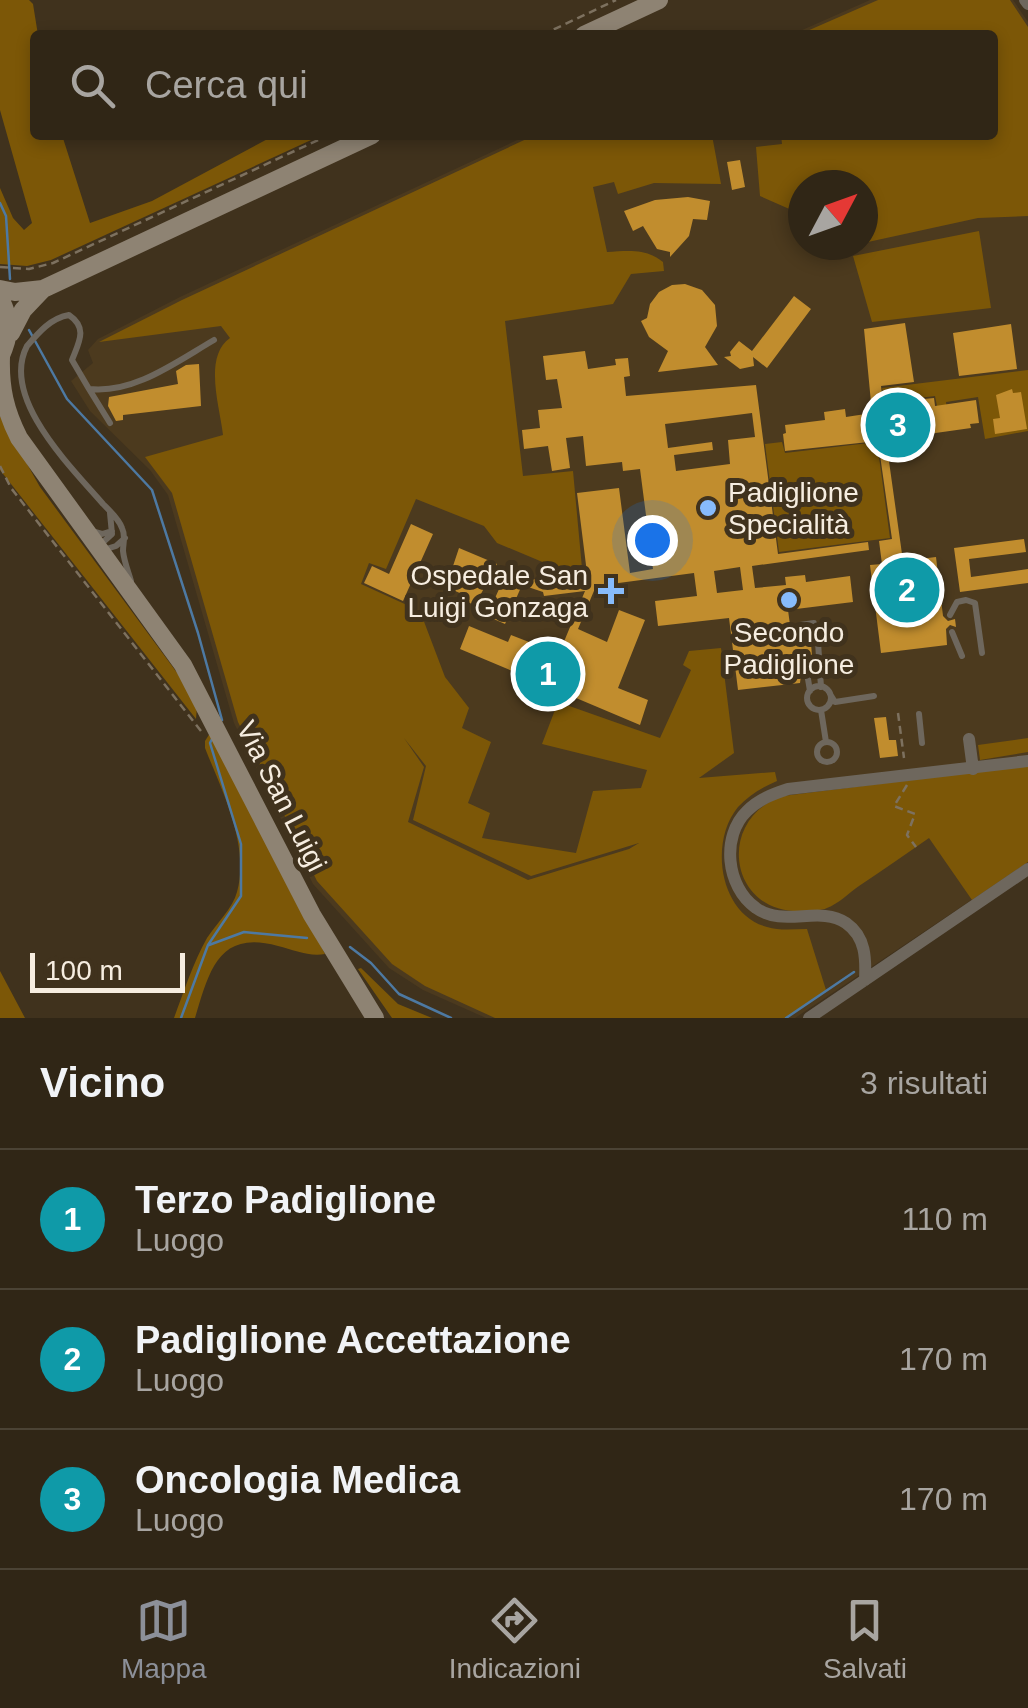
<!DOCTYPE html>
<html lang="it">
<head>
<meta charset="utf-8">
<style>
	body { margin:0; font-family:Helvetica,sans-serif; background:#3c3223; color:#f1f3f6 }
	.compass { position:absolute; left:788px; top:170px; width:90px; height:90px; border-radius:50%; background:#302616; box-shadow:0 5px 15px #0003; rotate:49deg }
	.scale { position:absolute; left:30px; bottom:25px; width:155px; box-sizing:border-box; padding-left:10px; border:5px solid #f6ede0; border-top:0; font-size:28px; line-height:35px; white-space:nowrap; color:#f6ede0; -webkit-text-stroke:8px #40321d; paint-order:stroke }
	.you { position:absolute; left:652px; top:540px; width:35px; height:35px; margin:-25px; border:8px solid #fff; border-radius:50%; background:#1a73e8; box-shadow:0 0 0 15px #1a73e833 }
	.badge { display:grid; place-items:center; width:65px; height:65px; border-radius:50%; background:#8c9099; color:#fff; font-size:32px; font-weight:700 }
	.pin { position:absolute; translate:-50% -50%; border:5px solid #fff; box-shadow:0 2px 10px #0006 }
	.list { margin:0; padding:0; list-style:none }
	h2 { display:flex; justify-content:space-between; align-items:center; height:130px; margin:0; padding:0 40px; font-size:42px }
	h2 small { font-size:32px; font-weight:400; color:#a8a5a1 }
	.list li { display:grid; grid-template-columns:65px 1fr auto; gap:30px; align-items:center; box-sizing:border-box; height:140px; padding:0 40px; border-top:2px solid #4b4335 }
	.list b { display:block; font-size:38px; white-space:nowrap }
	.list p { margin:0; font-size:32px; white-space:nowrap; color:#a8a5a1 }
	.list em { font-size:32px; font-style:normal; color:#a8a5a1 }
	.icon { flex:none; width:55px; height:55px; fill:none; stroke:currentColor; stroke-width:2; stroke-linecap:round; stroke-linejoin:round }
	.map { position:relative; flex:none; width:1028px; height:1018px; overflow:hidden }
	.search { position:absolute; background:#302616; box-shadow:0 5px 15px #0003; left:30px; right:30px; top:30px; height:110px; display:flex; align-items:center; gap:25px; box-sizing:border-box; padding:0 35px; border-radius:10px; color:#a8a5a1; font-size:38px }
	.sheet { height:550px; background:#302616 }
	nav { display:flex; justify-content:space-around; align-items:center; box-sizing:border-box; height:140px; border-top:2px solid #4b4335; background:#302616; font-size:28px; color:#a8a5a1 }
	nav a { display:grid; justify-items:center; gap:5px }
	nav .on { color:#8c9099 }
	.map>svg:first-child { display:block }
	.built { fill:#4c3a1e; fill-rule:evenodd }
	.green { fill:#7c5707; fill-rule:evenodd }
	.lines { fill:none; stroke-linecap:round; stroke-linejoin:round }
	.stream { stroke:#4d79a2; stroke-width:2.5 }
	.building { fill:#c18d2e; fill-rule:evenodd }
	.path { stroke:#7d715f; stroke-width:2.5; stroke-dasharray:8 5; stroke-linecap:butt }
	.lane { stroke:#6e675d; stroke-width:6 }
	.street { stroke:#6e675d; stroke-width:12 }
	.secondary { stroke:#8e8373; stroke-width:18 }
	.poi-dot { fill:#87bbfb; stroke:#40321d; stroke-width:4 }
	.labels { text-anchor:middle; stroke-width:10; stroke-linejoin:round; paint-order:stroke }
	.poi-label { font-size:28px; fill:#f6ede0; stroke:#40321d; text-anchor:start }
	.street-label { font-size:28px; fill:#f6ede0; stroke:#40321d }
</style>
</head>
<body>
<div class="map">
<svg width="1028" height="1018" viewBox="0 0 1028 1018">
	<rect width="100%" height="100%" fill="#40321d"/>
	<!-- built -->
	<path class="built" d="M 870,0 L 1013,0 L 1028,22 L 1028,862 L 795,1018 L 486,1018 L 423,990 L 389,968 L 313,884 L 234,723 L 168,495 L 150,470 L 90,411 L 71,381 L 93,363 L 88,350 L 98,339 L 180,297 L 528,135 L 993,135 L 993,35 L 791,35 ZM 803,185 L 863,185 L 863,245 L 803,245 Z"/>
	<!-- green -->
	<path class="green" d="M 0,0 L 29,0 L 33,4 L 38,35 L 35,35 L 35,135 L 62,135 L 90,223 L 152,201 L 275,135 L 322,135 L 51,260 L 27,266 L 0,264 L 0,188 L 13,218 L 24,230 L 32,223 L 0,110 Z
		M 878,0 L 1010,0 L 1028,27 L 1028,216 L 978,218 L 868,242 L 863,241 L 863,185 L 803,185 L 803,215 L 760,196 L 756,147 L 782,144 L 781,135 L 993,135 L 993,35 L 798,35 Z
		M 535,135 L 712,135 L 721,184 L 654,183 L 618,194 L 614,182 L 593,187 L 607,252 C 628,251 646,248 663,262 L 664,271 L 631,274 L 613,304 L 505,321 L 523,476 L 573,471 L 583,579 L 497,543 L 484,526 L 416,499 L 386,569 L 369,563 L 361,584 L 420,611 L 445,677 L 469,708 L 462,728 L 491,742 L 468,803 L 490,813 L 482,838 L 576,853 L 593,791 L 641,788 L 647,770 L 542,744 L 558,702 L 660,738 L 691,670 L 683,665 L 689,651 L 721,648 L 734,753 L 699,778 L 775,772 L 777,781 C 763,787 749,795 738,807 C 709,842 719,914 767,927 C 780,931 794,929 807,929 L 826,990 L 787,1018 L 495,1018 L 425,986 L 392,964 L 317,881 L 238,722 L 172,493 L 145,457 L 223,435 C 220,407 203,357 230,338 L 221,326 L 99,342 L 182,300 ZM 404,738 L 426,766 L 413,820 L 531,876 L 639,843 L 629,849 L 528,880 L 408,822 L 424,767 Z
		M 979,231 L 991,308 L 872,322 L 853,256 Z
		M 1028,370 L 1028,431 L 985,439 L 978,397 L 946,402 L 947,409 L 938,411 L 935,396 L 911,399 L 912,414 L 905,415 L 903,407 L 886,409 L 882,388 Z
		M 0,416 L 40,487 L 189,689 L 197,706 L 196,719 L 0,470 Z
		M 782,442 L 785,453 L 877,442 L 890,538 L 779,552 L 765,444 Z
		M 212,730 L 325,954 C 309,957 294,950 278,946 C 218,929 209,972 195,1018 L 174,1018 C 184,991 193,963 207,938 C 216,924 233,908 237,892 C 250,845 222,791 205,748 L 205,741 Z
		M 1028,738 L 1028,752 L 980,760 L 978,745 Z
		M 1028,765 L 1028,862 L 972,900 L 929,838 C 906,854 883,870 859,886 C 849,893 838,904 827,908 C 821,911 812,910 805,911 C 728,917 715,818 783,796 Z
		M 361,968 L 398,1004 L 432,1018 L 392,1018 L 358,969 Z
		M 0,971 L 25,1018 L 0,1018 Z"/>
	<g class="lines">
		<!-- stream -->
		<path class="stream" d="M 0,203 L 6,216 L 10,279
			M 29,330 L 67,399 L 152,490 L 198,633 L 222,720
			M 209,945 L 244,932 L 307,938
			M 350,947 L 371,963 L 399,994 L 451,1018
			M 181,1018 L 208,945 L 241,896 L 241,844 L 210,743 L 212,739
			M 786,1018 L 854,972"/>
	</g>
	<!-- building -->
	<path class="building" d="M 740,160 L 745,187 L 732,190 L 727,162 Z
		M 688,197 L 710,201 L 707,220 L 693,219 L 689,236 L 670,257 L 670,252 L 657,249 L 643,226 L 633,231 L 624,211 L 655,200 Z
		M 685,284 L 702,290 L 715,305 L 717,326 L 705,347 L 718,365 L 658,372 L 668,351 L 649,337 L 641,321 L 647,318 L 650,304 L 659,292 L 672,285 Z
		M 794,296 L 811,309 L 767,368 L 753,357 L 754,366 L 740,369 L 724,357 L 731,356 L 730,352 L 739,341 L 752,351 Z
		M 905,323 L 914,382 L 881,386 L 884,412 L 915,408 L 914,400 L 934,398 L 935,406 L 976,400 L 979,423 L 970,424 L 971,428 L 886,440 L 903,561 L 936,557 L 943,616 L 948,621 L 955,619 L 956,627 L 950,625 L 946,629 L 947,645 L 881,653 L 870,565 L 882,564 L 879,541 L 892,539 L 878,441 L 785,451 L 783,434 L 786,433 L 785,425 L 825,420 L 824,412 L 845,409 L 846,417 L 872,413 L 864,329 Z
		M 1011,324 L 1017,369 L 959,376 L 953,333 Z
		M 585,351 L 588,369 L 616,365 L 615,359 L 628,358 L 630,376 L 624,377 L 626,396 L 756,385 L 778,554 L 868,542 L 869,550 L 752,566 L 755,588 L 786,585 L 785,577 L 805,575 L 806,582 L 850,576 L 853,602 L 788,610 L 792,640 L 802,646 L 810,638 L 811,643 L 813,670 L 808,666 L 802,668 L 800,683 L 738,690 L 729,618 L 658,626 L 655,601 L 697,596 L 694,573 L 596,586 L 578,629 L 607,642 L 619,610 L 645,620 L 618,688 L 648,700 L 640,725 L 460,649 L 469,626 L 508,642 L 511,635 L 529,642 L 526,649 L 551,659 L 553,655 L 558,656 L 585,591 L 544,596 L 543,592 L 522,585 L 505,624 L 487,616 L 508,569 L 552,586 L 588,581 L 577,493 L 619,488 L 630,573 L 653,569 L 640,469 L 623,471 L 622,462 L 586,466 L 583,436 L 566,438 L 570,468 L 552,471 L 548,446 L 524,449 L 522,430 L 540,428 L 538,410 L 562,408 L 557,379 L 546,380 L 543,356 ZM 752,413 L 755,437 L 728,440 L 730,464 L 676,471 L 674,455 L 713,450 L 712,442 L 668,448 L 665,424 ZM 740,567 L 743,590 L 717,593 L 714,571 Z
		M 199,364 L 201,406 L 123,415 L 123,420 L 116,421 L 108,406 L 109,397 L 178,384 L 176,371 L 186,365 Z
		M 1012,389 L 1013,393 L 1021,392 L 1027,429 L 995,434 L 993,419 L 1000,418 L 996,395 Z
		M 411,524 L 433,534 L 403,601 L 364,583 L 372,566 L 389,574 Z
		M 1024,539 L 1026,552 L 969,559 L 971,577 L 1028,569 L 1028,583 L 960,592 L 954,548 Z
		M 459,548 L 497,564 L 475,605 L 467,602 L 469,597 L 446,587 Z
		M 886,717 L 889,740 L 896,740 L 898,756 L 880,758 L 874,718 Z"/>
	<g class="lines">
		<!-- path -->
		<path class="path" d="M 542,35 L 616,0
			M 0,267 L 29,269 L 53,263 L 329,135
			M 0,466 L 11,488 L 201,731
			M 898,713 L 904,758
			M 907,785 L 894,806 L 915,814 L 907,835 L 916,847"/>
		<!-- lane -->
		<path class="lane" d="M 89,389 L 110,423
			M 95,532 L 102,534 L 112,531
			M 100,545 L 112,534 L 110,513
			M 103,550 L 116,546 L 125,538
			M 131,581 C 128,571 124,561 123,551 C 123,543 126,536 122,528 C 119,519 110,511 103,504 C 71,467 0,398 27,346 C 39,332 51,318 69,315 C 88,328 79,342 72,360 L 89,389 C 134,394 176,362 214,340
			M 950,615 L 957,602 L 966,600 L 975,603 L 982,653
			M 952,632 L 962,656
			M 802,639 L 800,625 L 814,623 L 818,642
			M 807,673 L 810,691
			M807 698a12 12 0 1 1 24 0a12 12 0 1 1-24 0Z
			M 821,687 L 818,642 L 828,640
			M 830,694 L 835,702 L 874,696
			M 821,710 L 826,742
			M 919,714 L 922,743
			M817 752a10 10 0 1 1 20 0a10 10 0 1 1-20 0Z"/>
		<!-- street -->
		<path class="street" d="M 1025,0 L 1028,4
			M 969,739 L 973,769
			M 865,980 C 866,959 866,937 846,923 C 820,905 783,928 756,908 C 726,887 721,836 747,811 C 759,799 773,794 788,789 L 1028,761
			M 809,1018 L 1028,869"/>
		<!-- secondary -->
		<path class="secondary" d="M 584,35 L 659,0
			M 0,289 L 15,292 L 43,289 L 372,135
			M 0,299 C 12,320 10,336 0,358
			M 11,333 L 23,310 L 43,289
			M 1,357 C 0,388 5,410 19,438 L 183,665 L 312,915 L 375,1018"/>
	</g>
	<!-- markers -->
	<g class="poi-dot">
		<circle cx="708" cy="508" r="10"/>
		<path d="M606 576h10v10h10v10h-10v10h-10v-10h-10v-10h10z"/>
		<circle cx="789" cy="600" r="10"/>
	</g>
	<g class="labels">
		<!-- poi labels -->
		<g class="poi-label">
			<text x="728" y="502">Padiglione<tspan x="728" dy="32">Specialità</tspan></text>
			<text x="588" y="585" text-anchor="end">Ospedale San<tspan x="588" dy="32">Luigi Gonzaga</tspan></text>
			<text x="789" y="642" text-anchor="middle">Secondo<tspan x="789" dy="32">Padiglione</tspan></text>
		</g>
		<!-- street labels -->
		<g class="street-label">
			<text transform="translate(282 796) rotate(63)" y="10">Via San Luigi</text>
		</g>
	</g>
</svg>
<svg class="compass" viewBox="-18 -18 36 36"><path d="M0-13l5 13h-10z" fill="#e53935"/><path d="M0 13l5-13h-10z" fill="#a8a5a1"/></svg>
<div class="scale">100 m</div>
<div class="you"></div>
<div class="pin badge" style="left:548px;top:674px;background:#0f9aa8">1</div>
<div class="pin badge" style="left:907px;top:590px;background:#0f9aa8">2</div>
<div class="pin badge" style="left:898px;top:425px;background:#0f9aa8">3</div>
<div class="search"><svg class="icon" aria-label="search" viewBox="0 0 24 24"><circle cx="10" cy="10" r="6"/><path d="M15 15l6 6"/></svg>Cerca qui</div>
</div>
<section class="sheet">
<h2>Vicino<small>3 risultati</small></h2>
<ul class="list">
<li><span class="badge" style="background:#0f9aa8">1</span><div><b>Terzo Padiglione</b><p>Luogo</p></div><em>110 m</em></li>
<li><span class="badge" style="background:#0f9aa8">2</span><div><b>Padiglione Accettazione</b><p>Luogo</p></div><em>170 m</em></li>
<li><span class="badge" style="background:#0f9aa8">3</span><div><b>Oncologia Medica</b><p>Luogo</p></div><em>170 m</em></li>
</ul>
</section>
<nav>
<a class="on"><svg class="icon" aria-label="map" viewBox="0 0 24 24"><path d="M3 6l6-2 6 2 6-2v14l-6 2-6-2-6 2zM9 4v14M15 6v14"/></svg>Mappa</a>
<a><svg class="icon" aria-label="directions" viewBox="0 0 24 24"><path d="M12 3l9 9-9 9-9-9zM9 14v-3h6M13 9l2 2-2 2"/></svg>Indicazioni</a>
<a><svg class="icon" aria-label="saved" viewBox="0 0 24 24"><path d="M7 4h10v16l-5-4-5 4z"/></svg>Salvati</a>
</nav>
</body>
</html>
